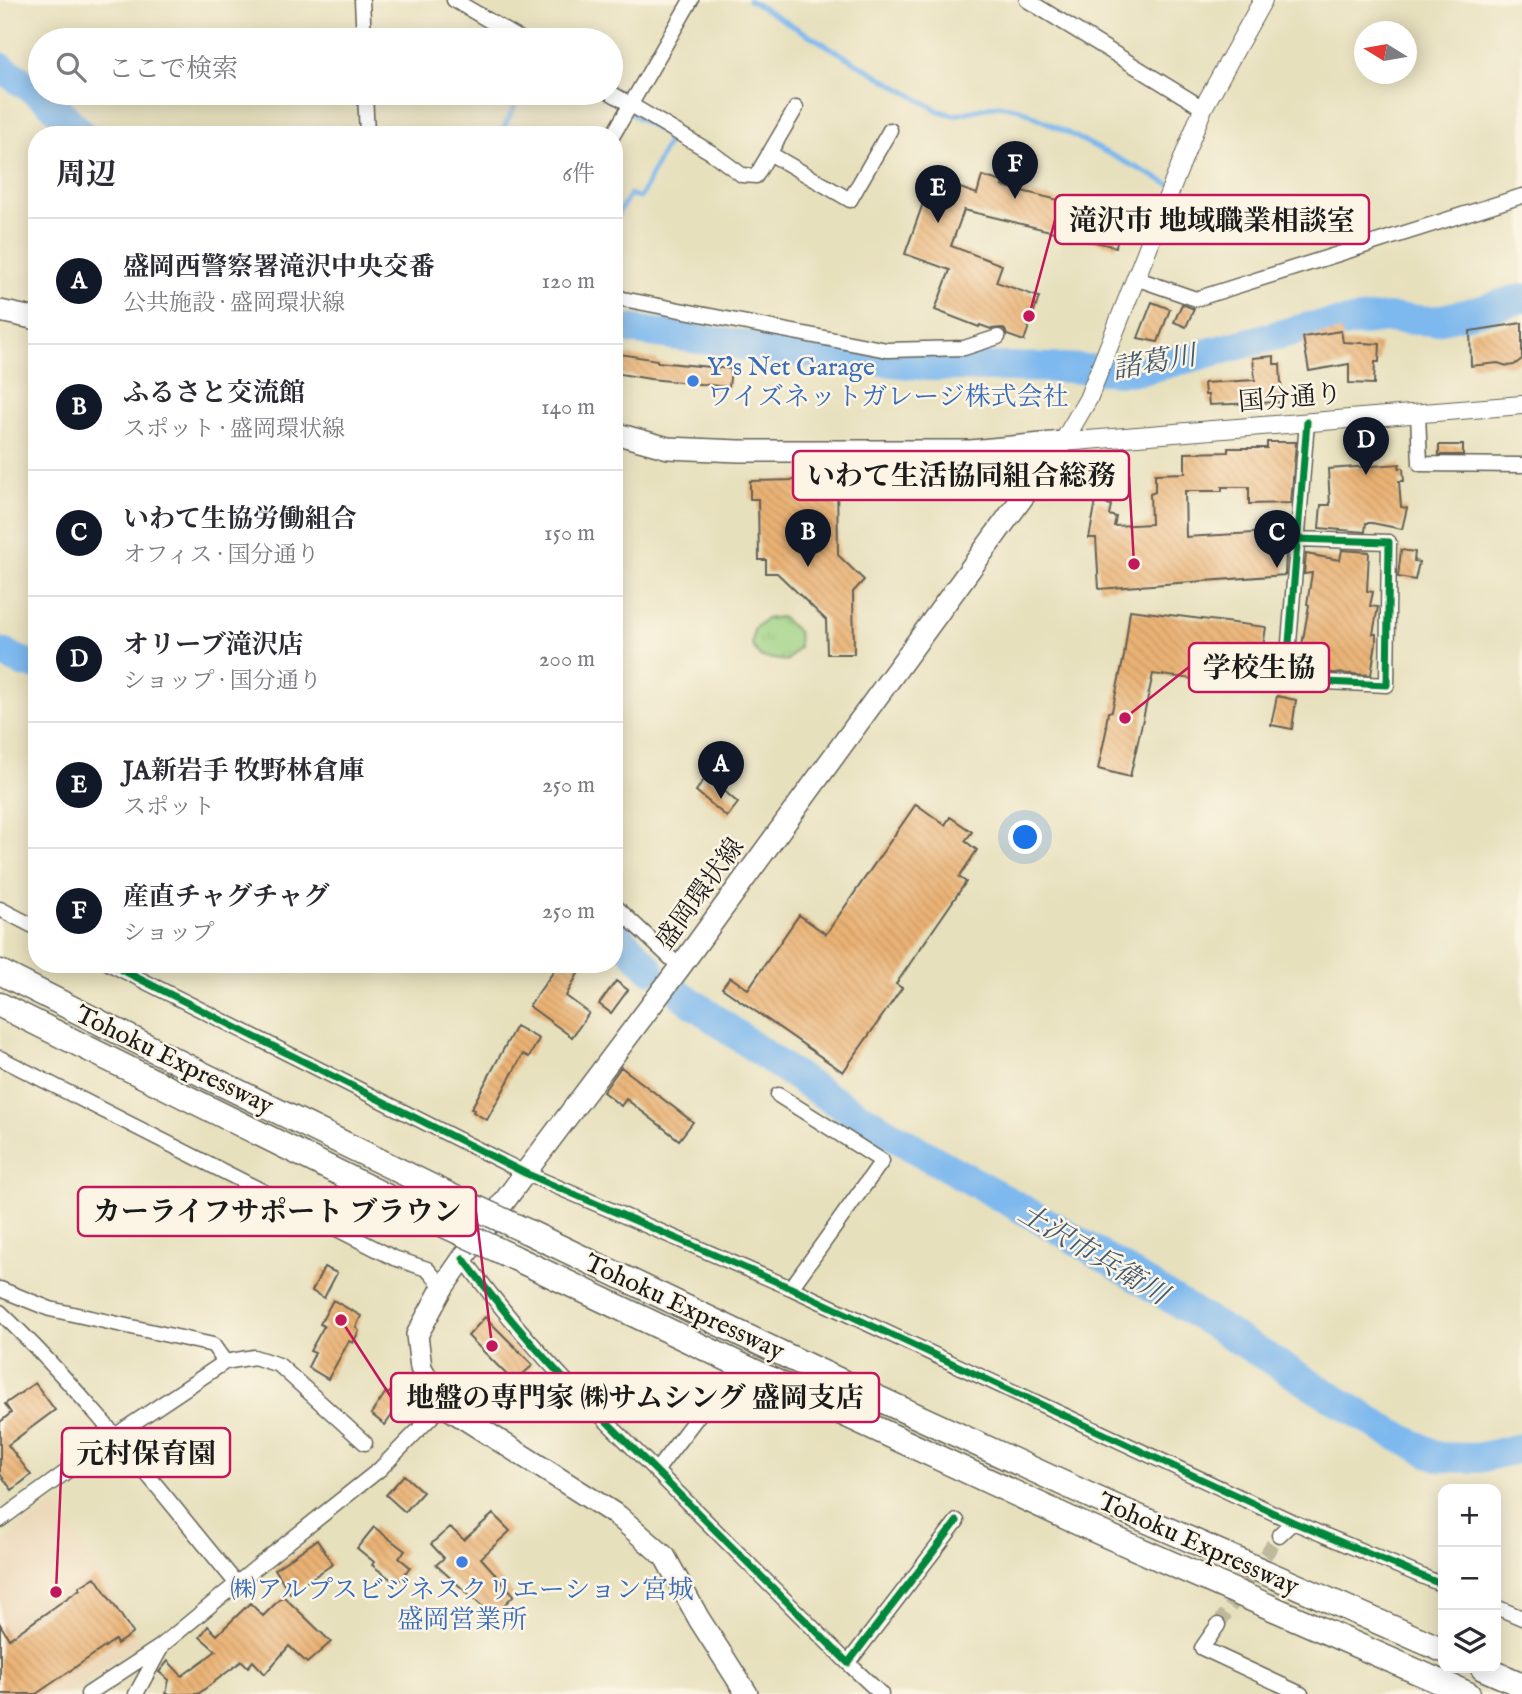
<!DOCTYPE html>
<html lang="ja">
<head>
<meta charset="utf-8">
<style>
	body { margin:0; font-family:"IM FELL English","Noto Serif JP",serif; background:#f7f7f7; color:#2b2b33 }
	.controls { position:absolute; right:21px; bottom:21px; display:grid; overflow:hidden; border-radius:14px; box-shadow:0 4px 18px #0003 }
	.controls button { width:63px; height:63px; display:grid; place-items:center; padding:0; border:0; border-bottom:2px solid #e1e1e2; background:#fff; color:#2b2b33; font:35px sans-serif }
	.compass { position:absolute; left:1354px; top:21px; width:63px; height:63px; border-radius:50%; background:#fff; box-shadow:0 4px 18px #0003; rotate:281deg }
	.you { position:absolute; left:1026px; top:838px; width:24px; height:24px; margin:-18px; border:5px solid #fff; border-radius:50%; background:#1a73e8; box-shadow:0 0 0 10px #1a73e833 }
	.badge { display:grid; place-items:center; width:46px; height:46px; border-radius:50%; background:#111827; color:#fff; font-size:23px; font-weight:700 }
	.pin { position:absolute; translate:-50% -58px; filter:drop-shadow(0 2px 4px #0008) }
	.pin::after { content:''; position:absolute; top:37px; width:24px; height:21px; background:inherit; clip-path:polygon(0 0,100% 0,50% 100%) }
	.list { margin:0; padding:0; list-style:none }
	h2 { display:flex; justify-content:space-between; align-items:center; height:91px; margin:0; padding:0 28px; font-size:30px }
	h2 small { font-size:23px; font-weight:400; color:#7c7c81 }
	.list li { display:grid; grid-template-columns:46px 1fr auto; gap:21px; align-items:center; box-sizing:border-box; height:126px; padding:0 28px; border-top:2px solid #e1e1e2 }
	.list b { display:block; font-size:26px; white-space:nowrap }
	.list p { margin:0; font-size:23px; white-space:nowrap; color:#7c7c81 }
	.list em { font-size:23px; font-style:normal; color:#7c7c81 }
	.icon { flex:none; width:38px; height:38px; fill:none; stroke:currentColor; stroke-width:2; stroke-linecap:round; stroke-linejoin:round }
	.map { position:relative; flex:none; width:1522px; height:1694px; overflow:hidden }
	.search { position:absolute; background:#fff; box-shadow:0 4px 18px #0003; left:28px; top:28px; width:595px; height:77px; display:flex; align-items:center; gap:18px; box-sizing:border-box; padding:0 24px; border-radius:38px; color:#7c7c81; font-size:26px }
	.panel { position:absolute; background:#fff; box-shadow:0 4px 18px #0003; left:28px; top:126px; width:595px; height:847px; border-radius:28px }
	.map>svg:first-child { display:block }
	.built { fill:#ecd8ba }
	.grass { fill:url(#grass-tufts); stroke:#5b764e; stroke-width:2 }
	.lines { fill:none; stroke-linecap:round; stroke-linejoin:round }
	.stream { stroke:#7db8ee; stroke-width:5 }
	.river { stroke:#7db8ee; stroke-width:30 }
	.building { fill:url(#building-back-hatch) }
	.minor-tunnel { stroke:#beb99d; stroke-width:14; stroke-dasharray:14 7; stroke-linecap:butt }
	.minor-casing { stroke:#636154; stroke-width:17 }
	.tertiary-casing { stroke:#636154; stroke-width:20 }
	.primary-casing { stroke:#636154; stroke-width:24 }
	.motorway-casing { stroke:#636154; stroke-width:27 }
	.minor { stroke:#fff; stroke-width:14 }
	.tertiary { stroke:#fff; stroke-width:18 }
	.primary { stroke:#fff; stroke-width:21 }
	.motorway { stroke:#fff; stroke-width:24 }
	.motorway-bridge-casing { stroke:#636154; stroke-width:27; stroke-linecap:butt }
	.motorway-bridge { stroke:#fff; stroke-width:24 }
	.cycleway-casing { stroke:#fcf5e5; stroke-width:11 }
	.cycleway { stroke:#00873e; stroke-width:7 }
	.shop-dot { fill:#3f7fe0; stroke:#fcf5e5; stroke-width:2.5 }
	.labels { text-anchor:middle; stroke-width:5; stroke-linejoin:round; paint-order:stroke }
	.shop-label { font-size:26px; fill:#366cbe; stroke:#fcf5e5; text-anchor:start }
	.street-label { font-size:26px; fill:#1c1c1c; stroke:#fcf5e5 }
	.water-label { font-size:28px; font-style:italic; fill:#435a70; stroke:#fcf5e5 }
	.leader { fill:none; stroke:#c2185b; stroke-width:2.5 }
	.callout-dot { fill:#c2185b; stroke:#fcf5e5; stroke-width:2.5 }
	.callout { fill:#fcf5e5; stroke:#c2185b; stroke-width:2.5 }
	.callout-label { font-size:28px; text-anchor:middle; font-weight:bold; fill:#1c1c1c }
</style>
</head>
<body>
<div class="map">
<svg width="1522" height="1694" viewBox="0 0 1522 1694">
	<defs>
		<pattern id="grass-tufts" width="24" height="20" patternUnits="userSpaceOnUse" patternTransform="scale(1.75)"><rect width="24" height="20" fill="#9ad081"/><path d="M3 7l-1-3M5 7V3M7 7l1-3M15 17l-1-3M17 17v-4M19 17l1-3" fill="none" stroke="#84b26f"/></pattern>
		<pattern id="building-back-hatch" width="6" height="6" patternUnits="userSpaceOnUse" patternTransform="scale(1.75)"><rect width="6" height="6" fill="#eab275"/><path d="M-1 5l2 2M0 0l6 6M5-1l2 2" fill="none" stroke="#c89865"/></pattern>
	</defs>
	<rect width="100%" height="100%" fill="#fcf5e5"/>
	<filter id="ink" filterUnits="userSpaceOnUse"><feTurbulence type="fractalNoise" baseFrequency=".0143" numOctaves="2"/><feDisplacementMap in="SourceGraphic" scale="14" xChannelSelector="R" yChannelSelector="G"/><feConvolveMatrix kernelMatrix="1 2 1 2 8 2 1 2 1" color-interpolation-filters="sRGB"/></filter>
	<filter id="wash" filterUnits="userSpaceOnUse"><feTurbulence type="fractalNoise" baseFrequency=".00686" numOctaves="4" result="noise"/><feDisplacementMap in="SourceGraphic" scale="28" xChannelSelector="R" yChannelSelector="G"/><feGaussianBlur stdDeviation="1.57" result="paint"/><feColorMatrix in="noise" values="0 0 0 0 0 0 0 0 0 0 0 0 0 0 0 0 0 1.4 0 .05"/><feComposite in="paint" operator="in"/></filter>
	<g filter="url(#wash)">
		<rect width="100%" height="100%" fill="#e7e0bd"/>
		<!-- built -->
		<path class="built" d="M 56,1503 L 141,1641 L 65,1694 L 0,1694 L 0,1544 Z"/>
		<!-- grass -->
		<path class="grass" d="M 781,617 L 798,632 L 799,647 L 787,661 L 760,657 L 752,645 L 754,628 L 766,619 Z"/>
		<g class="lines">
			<!-- stream -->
			<path class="stream" d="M 749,0 L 939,111 L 955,115 L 998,105 L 1020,109 L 1169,184
				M 598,93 L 612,101
				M 500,135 L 515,106 L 520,93
				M 614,220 L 630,194 L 640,198 L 670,137 L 632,114"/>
			<!-- river -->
			<path class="river" d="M 0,67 L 47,99 L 82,135
				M 614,327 L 770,349 L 929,366 L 1065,368 L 1123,371 L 1142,370 L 1309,327 L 1387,318 L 1433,321 L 1485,309 L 1522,298
				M 0,652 L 25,663 L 37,665
				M 614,931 L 650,969
				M 683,996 L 783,1068 L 831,1099 L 931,1158 L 1058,1229 L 1387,1431 L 1439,1457 L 1477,1458 L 1522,1448"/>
		</g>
		<g id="blocks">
			<!-- building -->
			<path class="building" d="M 982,176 L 1003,182 L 1002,186 L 1122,216 L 1116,247 L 964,210 L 951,246 L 1002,265 L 996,282 L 1039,297 L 1024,341 L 1007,335 L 1005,330 L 1001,328 L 991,329 L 980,325 L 979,327 L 935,310 L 950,270 L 905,254 L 932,178 L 977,194 Z
				M 1152,302 L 1170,309 L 1158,342 L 1138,338 Z
				M 1182,304 L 1194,309 L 1186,327 L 1174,322 Z
				M 1522,323 L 1522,359 L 1514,365 L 1507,366 L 1498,363 L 1471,366 L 1470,331 Z
				M 1341,331 L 1343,342 L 1380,344 L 1379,362 L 1375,362 L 1374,384 L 1349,383 L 1349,364 L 1309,371 L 1303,337 Z
				M 614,353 L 657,360 L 657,362 L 731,369 L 729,387 L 650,379 L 614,373 Z
				M 1274,356 L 1274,364 L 1280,364 L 1282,402 L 1209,405 L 1208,395 L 1205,395 L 1204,383 L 1255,380 L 1253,358 Z
				M 1267,442 L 1296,442 L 1291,503 L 1249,504 L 1249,487 L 1222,487 L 1222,491 L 1185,491 L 1186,537 L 1287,531 L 1285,575 L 1099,589 L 1096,538 L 1089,538 L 1096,501 L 1111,505 L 1109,515 L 1116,517 L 1114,526 L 1151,524 L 1150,494 L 1155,492 L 1155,474 L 1185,473 L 1185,453 L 1228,452 L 1228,448 L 1267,448 Z
				M 1439,445 L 1463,445 L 1463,455 L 1439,455 Z
				M 1400,464 L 1399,468 L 1403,468 L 1404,481 L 1399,481 L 1401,507 L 1407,508 L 1402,529 L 1372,523 L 1366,523 L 1365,532 L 1319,528 L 1321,505 L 1330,505 L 1328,469 Z
				M 837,479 L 838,555 L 864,580 L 853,592 L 854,654 L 827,654 L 826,620 L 777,573 L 766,573 L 766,560 L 759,560 L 758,499 L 750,499 L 750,481 Z
				M 1342,550 L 1369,552 L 1367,591 L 1373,592 L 1370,606 L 1378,607 L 1373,634 L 1376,634 L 1376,643 L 1371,675 L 1314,672 L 1297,668 L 1301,645 L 1302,645 L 1309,605 L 1307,604 L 1312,573 L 1304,574 L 1306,554 L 1340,560 Z
				M 1401,550 L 1415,552 L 1414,561 L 1419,562 L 1415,580 L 1398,577 Z
				M 1130,610 L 1266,627 L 1263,647 L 1272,648 L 1270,664 L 1263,663 L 1260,687 L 1153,674 L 1130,777 L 1098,769 L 1107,727 L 1106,725 L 1108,712 L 1112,711 L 1124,656 Z
				M 1277,696 L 1296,700 L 1292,729 L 1271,725 Z
				M 707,776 L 738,803 L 727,817 L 696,791 Z
				M 916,804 L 945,825 L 950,817 L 972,832 L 965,841 L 977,850 L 959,877 L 966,882 L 896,984 L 902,988 L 843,1072 L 722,988 L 730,977 L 748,989 L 799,915 L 826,934 Z
				M 559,964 L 583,964 L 566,996 L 589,1013 L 572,1037 L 529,1006 Z
				M 616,981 L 628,990 L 611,1013 L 599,1004 Z
				M 516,1026 L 539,1039 L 529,1057 L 523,1054 L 487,1120 L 473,1112 L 474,1110 L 471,1109 Z
				M 621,1067 L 693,1122 L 679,1140 L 626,1099 L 621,1106 L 603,1092 Z
				M 324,1267 L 337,1273 L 324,1298 L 312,1291 Z
				M 333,1300 L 361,1316 L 356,1327 L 359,1331 L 353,1343 L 349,1341 L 328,1379 L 308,1367 L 315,1353 L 310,1351 L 324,1326 L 320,1324 Z
				M 485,1317 L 533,1365 L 514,1382 L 468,1336 Z
				M 35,1383 L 55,1410 L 8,1445 L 31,1475 L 12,1490 L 0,1474 L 0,1422 L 11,1413 L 5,1404 Z
				M 386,1392 L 388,1394 L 390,1392 L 402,1401 L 385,1425 L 371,1414 Z
				M 404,1475 L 423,1492 L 405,1512 L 386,1495 Z
				M 493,1514 L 510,1531 L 481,1558 L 514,1595 L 493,1616 L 436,1565 L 444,1558 L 431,1544 L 450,1527 L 464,1540 Z
				M 374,1527 L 405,1551 L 399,1558 L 410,1567 L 397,1584 L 372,1565 L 374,1562 L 357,1548 Z
				M 317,1540 L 333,1564 L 290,1593 L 275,1569 Z
				M 95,1577 L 133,1633 L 117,1644 L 115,1640 L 36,1694 L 0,1694 L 0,1624 L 9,1639 L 80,1589 L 79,1587 Z
				M 283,1596 L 331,1642 L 307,1663 L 289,1646 L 265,1674 L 253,1661 L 248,1667 L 242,1661 L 198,1694 L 166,1694 L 169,1680 L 159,1672 L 168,1661 L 182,1676 L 216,1651 L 200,1637 L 208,1626 L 217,1635 L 250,1603 L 263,1616 Z"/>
		</g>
	</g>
	<g filter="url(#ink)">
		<use href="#blocks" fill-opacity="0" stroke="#636154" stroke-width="2"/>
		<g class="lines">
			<!-- minor-tunnel -->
			<path class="minor-tunnel" d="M 1218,1625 L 1279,1535"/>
			<!-- minor casing -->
			<g class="minor-casing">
				<path id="minor" d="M 362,0 L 364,40
					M 454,0 L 522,40
					M 1027,0 L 1203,108
					M 365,93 L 367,135
					M 611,93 L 712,153 L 742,175 L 756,176 L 796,108
					M 613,135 L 691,0
					M 769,153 L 850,200 L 890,130
					M 1135,278 L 1196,299 L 1522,196
					M 614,294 L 623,299 L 887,350 L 964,348 L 998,337
					M 1418,413 L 1420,464 L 1522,465
					M 1297,539 L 1389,542 L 1387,685 L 1286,680 L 1307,422
					M 614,905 L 680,967
					M 0,909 L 37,928
					M 110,964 L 525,1173 L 791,1288 L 1293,1522 L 1443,1585
					M 0,1058 L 394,1258 L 427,1269 L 443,1287
					M 778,1095 L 882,1161 L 791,1288
					M 463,1258 C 496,1303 529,1342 567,1382 L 848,1663 L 957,1521
					M 0,1289 L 50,1309 L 213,1345 L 225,1362
					M 0,1312 C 87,1395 160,1491 237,1584
					M 656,1471 L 707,1404
					M 0,1520 L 129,1426 L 225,1362 L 254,1357 L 279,1365 L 365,1443
					M 1279,1535 L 1293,1522
					M 1496,1607 L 1522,1618
					M 1218,1625 L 1202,1648 L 1301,1694
					M 848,1663 L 881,1694
					M 88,1694 L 161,1646 L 263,1562 L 380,1469 L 443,1405
					M 136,1694 L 161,1648"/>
			</g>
			<!-- tertiary casing -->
			<g class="tertiary-casing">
				<path id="tertiary" d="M 1063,442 L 1088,399 L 1203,108 L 1263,0
					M 1063,442 L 1522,405"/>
			</g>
			<!-- primary casing -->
			<g class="primary-casing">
				<path id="primary" d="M 0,311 L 37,319
					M 614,433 L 668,448 L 739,451 L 971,451 L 1063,442
					M 747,1694 L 699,1619 L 665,1557 L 618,1516 L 443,1405 L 421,1368 L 417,1335 L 443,1287 L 463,1258 L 525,1173 L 680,967 L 1063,442"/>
			</g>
			<!-- motorway casing -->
			<g class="motorway-casing">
				<path id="motorway" d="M 0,972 L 204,1075 L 455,1198
					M 0,1005 L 442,1224
					M 526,1231 L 810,1367 L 1095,1498 L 1443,1650
					M 513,1257 L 795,1391 L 1081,1524 L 1468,1694
					M 1483,1668 L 1522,1685"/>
			</g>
			<!-- minor -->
			<use href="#minor" class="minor"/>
			<!-- tertiary -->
			<use href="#tertiary" class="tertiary"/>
			<!-- primary -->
			<use href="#primary" class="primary"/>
			<!-- motorway -->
			<use href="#motorway" class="motorway"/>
			<!-- motorway-bridge casing -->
			<g class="motorway-bridge-casing">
				<path id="motorway-bridge" d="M 455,1198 L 526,1231
					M 442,1224 L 513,1257"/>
			</g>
			<!-- motorway-bridge -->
			<use href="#motorway-bridge" class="motorway-bridge"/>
			<!-- cycleway casing -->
			<g class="cycleway-casing">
				<path id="cycleway" d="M 1297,539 L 1389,542 L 1387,685 L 1286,680 L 1307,422
					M 110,964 L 525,1173 L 791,1288 L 1293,1522 L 1443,1585
					M 463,1258 C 496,1303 529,1342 567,1382 L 848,1663 L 957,1521"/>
			</g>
			<!-- cycleway -->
			<use href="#cycleway" class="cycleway"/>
		</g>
	</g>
	<!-- markers -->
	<g class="shop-dot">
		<circle cx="693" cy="381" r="7"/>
		<circle cx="462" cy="1562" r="7"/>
	</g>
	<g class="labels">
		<!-- shop labels -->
		<g class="shop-label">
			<text x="707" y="375">Y’s Net Garage<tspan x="707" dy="30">ワイズネットガレージ株式会社</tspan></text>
			<text x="462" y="1598" text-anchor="middle">㈱アルプスビジネスクリエーション宮城<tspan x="462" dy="30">盛岡営業所</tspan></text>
		</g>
		<!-- street labels -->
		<g class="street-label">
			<text transform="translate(1290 397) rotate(-5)" y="9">国分通り</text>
			<text transform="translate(699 893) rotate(-54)" y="9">盛岡環状線</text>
			<text transform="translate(175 1059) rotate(26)" y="9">Tohoku Expressway</text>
			<text transform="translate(685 1306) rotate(25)" y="9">Tohoku Expressway</text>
			<text transform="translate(1199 1543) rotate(24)" y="9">Tohoku Expressway</text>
		</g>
		<!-- water labels -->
		<g class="water-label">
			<text transform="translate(1154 361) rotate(-10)" y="10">諸葛川</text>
			<text transform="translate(1094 1253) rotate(31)" y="10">土沢市兵衛川</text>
		</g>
	</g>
	<!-- callouts -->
	<path class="leader" d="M1029 316L1055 220M1134 564L1129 476M1125 718L1189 667M492 1346L476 1212M341 1320L391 1397M56 1592L62 1453"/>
	<g class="callout-dot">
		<circle cx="1029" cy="316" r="7"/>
		<circle cx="1134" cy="564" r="7"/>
		<circle cx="1125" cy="718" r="7"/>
		<circle cx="492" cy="1346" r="7"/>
		<circle cx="341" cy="1320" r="7"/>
		<circle cx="56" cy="1592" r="7"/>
	</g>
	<g class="callout">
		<rect x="1055" y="195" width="314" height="49" rx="7"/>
		<rect x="793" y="451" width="336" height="49" rx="7"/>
		<rect x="1189" y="643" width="140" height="49" rx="7"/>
		<rect x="78" y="1187" width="398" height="49" rx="7"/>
		<rect x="391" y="1373" width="488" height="49" rx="7"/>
		<rect x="62" y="1428" width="168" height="49" rx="7"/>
	</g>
	<g class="callout-label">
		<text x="1212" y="230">滝沢市 地域職業相談室</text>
		<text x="961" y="485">いわて生活協同組合総務</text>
		<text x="1259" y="677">学校生協</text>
		<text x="277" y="1221">カーライフサポート ブラウン</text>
		<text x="635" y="1407">地盤の専門家 ㈱サムシング 盛岡支店</text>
		<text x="146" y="1463">元村保育園</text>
	</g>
</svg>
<div class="controls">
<button>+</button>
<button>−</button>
<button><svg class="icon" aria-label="layers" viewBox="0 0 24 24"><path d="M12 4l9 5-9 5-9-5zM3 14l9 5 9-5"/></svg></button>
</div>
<svg class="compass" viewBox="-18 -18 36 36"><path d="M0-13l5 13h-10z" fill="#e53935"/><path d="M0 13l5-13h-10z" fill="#7c7c81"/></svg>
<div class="you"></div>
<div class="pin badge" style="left:721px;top:799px">A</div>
<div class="pin badge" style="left:808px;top:567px">B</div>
<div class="pin badge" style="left:1277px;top:568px">C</div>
<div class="pin badge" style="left:1366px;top:475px">D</div>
<div class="pin badge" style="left:938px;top:223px">E</div>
<div class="pin badge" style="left:1015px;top:199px">F</div>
<div class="search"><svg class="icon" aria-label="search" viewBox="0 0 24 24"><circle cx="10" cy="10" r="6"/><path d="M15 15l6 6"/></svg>ここで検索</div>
<section class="panel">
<h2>周辺<small>6件</small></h2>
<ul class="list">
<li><span class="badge">A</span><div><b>盛岡西警察署滝沢中央交番</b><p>公共施設 · 盛岡環状線</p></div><em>120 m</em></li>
<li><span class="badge">B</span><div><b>ふるさと交流館</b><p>スポット · 盛岡環状線</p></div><em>140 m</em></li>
<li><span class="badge">C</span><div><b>いわて生協労働組合</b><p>オフィス · 国分通り</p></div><em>150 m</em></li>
<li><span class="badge">D</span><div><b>オリーブ滝沢店</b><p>ショップ · 国分通り</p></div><em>200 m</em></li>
<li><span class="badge">E</span><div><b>JA新岩手 牧野林倉庫</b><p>スポット</p></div><em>250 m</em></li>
<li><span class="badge">F</span><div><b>産直チャグチャグ</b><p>ショップ</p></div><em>250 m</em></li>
</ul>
</section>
</div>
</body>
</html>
